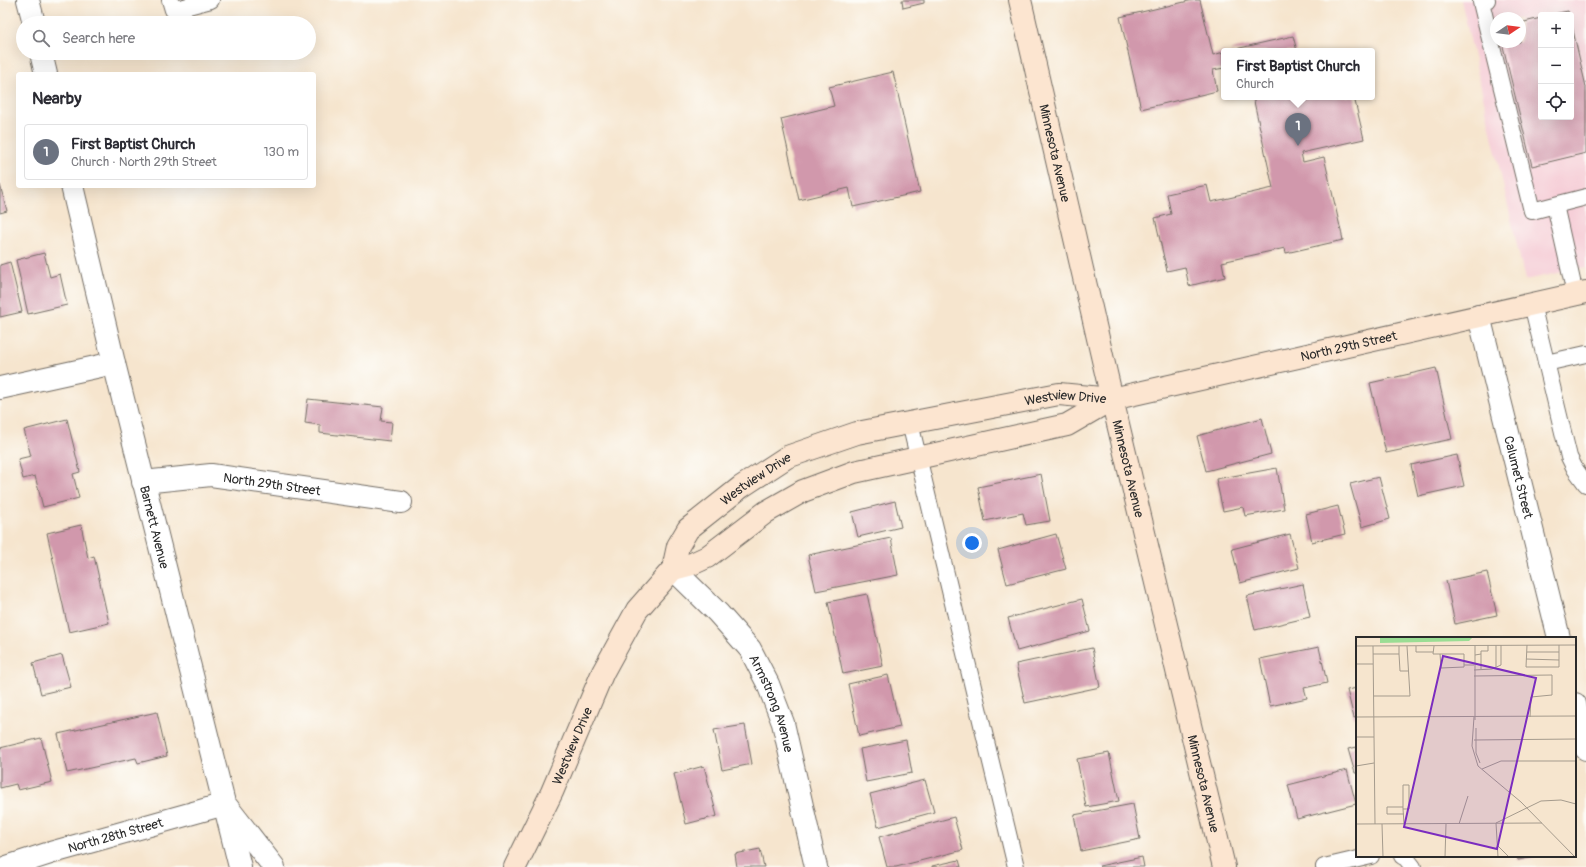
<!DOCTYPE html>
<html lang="en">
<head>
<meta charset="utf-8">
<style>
	body { margin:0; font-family:Pangolin,sans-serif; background:#f7f7f7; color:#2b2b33 }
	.controls { position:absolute; right:12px; top:12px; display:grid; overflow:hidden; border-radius:4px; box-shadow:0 4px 16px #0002 }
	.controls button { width:36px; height:36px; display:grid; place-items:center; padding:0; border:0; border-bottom:1px solid #e1e1e2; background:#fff; color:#2b2b33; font:20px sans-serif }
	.compass { position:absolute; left:1490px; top:12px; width:36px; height:36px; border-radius:50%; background:#fff; box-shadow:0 4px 16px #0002; rotate:77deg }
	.you { position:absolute; left:972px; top:543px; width:14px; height:14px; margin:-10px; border:3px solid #fff; border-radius:50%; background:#1a73e8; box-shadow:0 0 0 6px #1a73e833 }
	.badge { display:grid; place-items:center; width:26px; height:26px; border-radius:50%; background:#d93025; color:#fff; font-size:13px; font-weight:700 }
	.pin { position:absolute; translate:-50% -33px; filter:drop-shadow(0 1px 2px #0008) }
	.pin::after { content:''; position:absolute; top:21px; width:14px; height:12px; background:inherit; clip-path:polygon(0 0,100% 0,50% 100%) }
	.popup { position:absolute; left:1221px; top:48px; width:154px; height:52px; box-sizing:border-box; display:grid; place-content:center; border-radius:4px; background:#fff; filter:drop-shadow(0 1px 3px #0005); font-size:13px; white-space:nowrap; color:#7c7c81 }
	.popup b { font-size:15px; color:#2b2b33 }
	.popup::after { content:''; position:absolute; left:50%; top:100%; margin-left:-8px; border:8px solid transparent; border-top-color:#fff }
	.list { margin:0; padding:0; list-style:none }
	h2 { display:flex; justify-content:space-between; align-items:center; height:52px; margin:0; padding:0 16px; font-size:17px }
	h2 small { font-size:13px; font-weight:400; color:#7c7c81 }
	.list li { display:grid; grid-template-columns:26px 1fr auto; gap:12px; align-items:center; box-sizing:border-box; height:56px; margin:0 8px 8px; padding:0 8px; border:1px solid #e1e1e2; border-radius:4px }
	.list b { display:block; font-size:15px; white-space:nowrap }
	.list p { margin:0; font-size:13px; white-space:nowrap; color:#7c7c81 }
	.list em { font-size:13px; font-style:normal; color:#7c7c81 }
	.icon { flex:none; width:22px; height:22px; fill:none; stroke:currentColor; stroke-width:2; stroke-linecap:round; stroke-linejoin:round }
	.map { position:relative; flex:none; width:1586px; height:867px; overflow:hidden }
	.search { position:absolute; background:#fff; box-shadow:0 4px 16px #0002; left:16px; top:16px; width:300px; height:44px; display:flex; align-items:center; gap:10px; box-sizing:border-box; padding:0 14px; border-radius:22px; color:#7c7c81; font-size:15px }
	.panel { position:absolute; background:#fff; box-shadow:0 4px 16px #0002; left:16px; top:72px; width:300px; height:116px; border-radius:4px }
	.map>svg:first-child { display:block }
	.built { fill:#f6cfd8; fill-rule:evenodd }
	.building { fill:#d198ac }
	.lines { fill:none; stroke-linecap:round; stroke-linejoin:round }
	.lane-casing { stroke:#726c64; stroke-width:18 }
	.street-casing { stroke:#726c64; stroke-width:24 }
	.secondary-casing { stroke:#726c64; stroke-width:24 }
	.lane { stroke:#fff; stroke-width:16 }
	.street { stroke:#fff; stroke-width:22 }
	.secondary { stroke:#fce5d0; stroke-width:22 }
	.labels { text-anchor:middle; stroke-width:3; stroke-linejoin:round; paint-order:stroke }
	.street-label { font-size:13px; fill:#2b2b2b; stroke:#fdfcf7 }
	.inset-road { fill:none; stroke:#a59b8d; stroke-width:1 }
	.view { fill:#7b2cbf; fill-opacity:0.15; stroke:#7b2cbf; stroke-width:2 }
	.inset-edge { fill:none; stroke:#2b2b2b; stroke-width:2 }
</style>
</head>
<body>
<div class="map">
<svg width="1586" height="867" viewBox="0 0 1586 867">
	<rect width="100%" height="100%" fill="#fdfcf7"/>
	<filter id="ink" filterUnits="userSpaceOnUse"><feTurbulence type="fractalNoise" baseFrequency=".025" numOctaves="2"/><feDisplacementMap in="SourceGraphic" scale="8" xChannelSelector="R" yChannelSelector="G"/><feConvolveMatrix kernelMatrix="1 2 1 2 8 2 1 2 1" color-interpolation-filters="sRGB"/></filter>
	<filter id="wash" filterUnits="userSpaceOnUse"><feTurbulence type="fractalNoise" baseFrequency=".012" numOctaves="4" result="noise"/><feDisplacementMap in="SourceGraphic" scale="16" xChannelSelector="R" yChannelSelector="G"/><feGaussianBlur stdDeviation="0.9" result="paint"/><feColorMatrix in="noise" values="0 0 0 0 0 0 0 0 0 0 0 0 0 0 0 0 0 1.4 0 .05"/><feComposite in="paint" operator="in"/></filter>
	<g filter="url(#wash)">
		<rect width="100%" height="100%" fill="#f6e5ce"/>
		<!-- built -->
		<path class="built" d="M 1461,0 L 1586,0 L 1586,267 L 1525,280 ZM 1541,15 L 1571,15 L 1571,117 L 1541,117 ZM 1496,18 L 1520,18 L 1520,42 L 1496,42 Z"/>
		<g id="blocks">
			<!-- building -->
			<path class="building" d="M 902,0 L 924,0 L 924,3 L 903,8 Z
				M 1193,0 L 1200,0 L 1213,55 L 1224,52 L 1224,68 L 1213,70 L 1217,91 L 1141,109 L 1120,17 Z
				M 1568,11 L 1569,15 L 1554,15 L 1554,14 Z
				M 1541,18 L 1541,117 L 1571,117 L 1572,26 L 1586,87 L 1586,153 L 1532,166 L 1502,42 L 1520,42 L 1520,23 Z
				M 1293,36 L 1297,51 L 1231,51 L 1231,50 Z
				M 893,72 L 920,192 L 853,207 L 849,188 L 799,200 L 781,119 L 834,106 L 829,87 Z
				M 1253,97 L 1354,97 L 1364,139 L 1301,153 L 1303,162 L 1324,157 L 1343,240 L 1286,253 L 1285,248 L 1222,262 L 1225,277 L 1189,286 L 1185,267 L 1167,271 L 1155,218 L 1171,214 L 1167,194 L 1207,185 L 1211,202 L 1273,188 Z
				M 0,185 L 7,211 L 0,213 Z
				M 44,253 L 50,277 L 60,274 L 67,305 L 28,314 L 16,260 Z
				M 10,262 L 22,312 L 0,317 L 0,265 Z
				M 1436,368 L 1452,439 L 1386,453 L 1370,383 Z
				M 308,399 L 383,407 L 381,421 L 392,422 L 390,441 L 320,433 L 320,425 L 305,423 Z
				M 1262,418 L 1271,454 L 1206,471 L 1197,436 Z
				M 67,419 L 80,472 L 73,474 L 79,498 L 43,507 L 35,476 L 23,479 L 18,459 L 31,456 L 24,430 Z
				M 1457,455 L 1464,486 L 1418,496 L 1411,465 Z
				M 1277,468 L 1284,509 L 1245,516 L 1243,507 L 1223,511 L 1216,479 Z
				M 1041,474 L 1050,521 L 1026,525 L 1023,513 L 985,521 L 978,487 Z
				M 1379,477 L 1390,519 L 1362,527 L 1350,484 Z
				M 895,501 L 901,527 L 858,537 L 852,512 Z
				M 1338,506 L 1345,534 L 1312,542 L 1306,514 Z
				M 81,525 L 88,558 L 94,556 L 109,623 L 69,632 L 47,533 Z
				M 1056,534 L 1066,569 L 1007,584 L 998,550 Z
				M 1290,534 L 1299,568 L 1240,583 L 1232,549 Z
				M 891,538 L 898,575 L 816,591 L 808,555 Z
				M 1487,572 L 1497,615 L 1455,624 L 1446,581 Z
				M 1303,584 L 1310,617 L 1255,630 L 1247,596 Z
				M 867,594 L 883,666 L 843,674 L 828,602 Z
				M 1082,599 L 1090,631 L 1017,651 L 1008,618 Z
				M 1319,647 L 1327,683 L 1304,688 L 1307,698 L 1270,706 L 1260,659 Z
				M 1092,648 L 1100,687 L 1025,703 L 1016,664 Z
				M 62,655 L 71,687 L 41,694 L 33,663 Z
				M 888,675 L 900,727 L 859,736 L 848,684 Z
				M 1357,688 L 1357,717 L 1354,718 L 1347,690 Z
				M 157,712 L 167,756 L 138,763 L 136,758 L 67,773 L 58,734 Z
				M 745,725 L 752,764 L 722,770 L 714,730 Z
				M 41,738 L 52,782 L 18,790 L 16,784 L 0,788 L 0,748 Z
				M 906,740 L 912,773 L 866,782 L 860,749 Z
				M 1357,747 L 1357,773 L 1355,773 L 1348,749 Z
				M 1109,753 L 1119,801 L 1086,807 L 1077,759 Z
				M 704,766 L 717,816 L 686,824 L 674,774 Z
				M 1347,770 L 1356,804 L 1297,819 L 1288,785 Z
				M 925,780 L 934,812 L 878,827 L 870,794 Z
				M 1133,804 L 1140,839 L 1081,851 L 1074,815 Z
				M 954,817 L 963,850 L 896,867 L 887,867 L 879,837 Z
				M 760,849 L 764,867 L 737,867 L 735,854 Z
				M 1517,856 L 1535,856 L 1535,857 L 1518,860 Z
				M 1142,857 L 1144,867 L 1100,867 L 1099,866 Z
				M 959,860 L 961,867 L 932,867 L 932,866 Z"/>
		</g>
	</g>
	<g filter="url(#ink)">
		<use href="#blocks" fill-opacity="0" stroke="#726c64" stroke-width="1"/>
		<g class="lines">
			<!-- lane casing -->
			<g class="lane-casing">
				<path id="lane" d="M 170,0 L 173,10 L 211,0
					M 1487,0 L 1481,2 L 1532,211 L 1555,205
					M 1575,294 L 1555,205 L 1586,197
					M 1532,304 L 1569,457 L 1575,469 L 1586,484
					M 1546,363 L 1586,354
					M 910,423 L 1016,867
					M 1402,856 L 1406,858 L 1413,867
					M 1324,867 L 1371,856"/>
			</g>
			<!-- street casing -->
			<g class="street-casing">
				<g id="street">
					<path d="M 28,0 L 34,23"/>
					<path d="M 41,53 L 46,74"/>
					<path id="s1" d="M 72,186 L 114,363 L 240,867"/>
					<path id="s2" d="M 1479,316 L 1559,638"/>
					<path d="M 0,388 L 114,363"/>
					<path id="s3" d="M 143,482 L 211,475 L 401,502"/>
					<path id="s4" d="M 673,569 L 718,613 L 750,649 L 768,684 L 783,723 L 816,867"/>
					<path d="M 1575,704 L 1586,749"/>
					<path id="s5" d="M 7,867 L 50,853 L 225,804 L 274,867"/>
				</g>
			</g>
			<!-- secondary casing -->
			<g class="secondary-casing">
				<g id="secondary">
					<path id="s6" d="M 1020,0 L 1112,399 L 1224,867"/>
					<path id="s7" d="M 673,569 L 692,564 L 707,557 L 766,512 L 803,491 L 854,472 L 1067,425 L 1112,399 L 1586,292"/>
					<path id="s8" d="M 515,867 L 552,792 L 603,672 L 637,610 L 673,569 L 678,546 L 688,529 L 741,487 L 787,457 L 857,433 L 1059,394 L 1112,399"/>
				</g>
			</g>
			<!-- lane -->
			<use href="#lane" class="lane"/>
			<!-- street -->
			<use href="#street" class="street"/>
			<!-- secondary -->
			<use href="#secondary" class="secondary"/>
		</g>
	</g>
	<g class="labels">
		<!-- street labels -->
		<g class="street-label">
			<text dy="5" stroke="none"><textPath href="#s6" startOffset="157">Minnesota Avenue</textPath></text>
			<text dy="5" stroke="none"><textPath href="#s7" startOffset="720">North 29th Street</textPath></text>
			<text dy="5" stroke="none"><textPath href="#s8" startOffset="791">Westview Drive</textPath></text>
			<text dy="5" stroke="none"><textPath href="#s6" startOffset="481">Minnesota Avenue</textPath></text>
			<text dy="5" stroke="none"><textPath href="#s2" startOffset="166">Calumet Street</textPath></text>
			<text dy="5" stroke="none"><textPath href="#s8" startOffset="467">Westview Drive</textPath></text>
			<text dy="5" stroke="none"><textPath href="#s3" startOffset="130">North 29th Street</textPath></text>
			<text dy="5" stroke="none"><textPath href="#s1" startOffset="351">Barnett Avenue</textPath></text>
			<text dy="5" stroke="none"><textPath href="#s4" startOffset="170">Armstrong Avenue</textPath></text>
			<text dy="5" stroke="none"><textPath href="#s8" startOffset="134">Westview Drive</textPath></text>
			<text dy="5" stroke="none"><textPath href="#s6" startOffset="805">Minnesota Avenue</textPath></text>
			<text dy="5" stroke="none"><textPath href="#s5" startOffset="113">North 28th Street</textPath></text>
		</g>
	</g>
	<!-- overview -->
	<g transform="translate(1356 637)">
		<rect width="220" height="220" fill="#f6e5ce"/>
		<path d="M 24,0 L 116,0 L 116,1 L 113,4 L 24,6 Z" fill="#9add94"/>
		<path class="inset-road" d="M 119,8 L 119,83M 140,8 L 140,30M 171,8 L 170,30 L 203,30 L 203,8M 0,9 L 220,8M 17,9 L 19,187M 60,9 L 60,15 L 77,15M 78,9 L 77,17 L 108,17 L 108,28 L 118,28M 171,15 L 203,15M 17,17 L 43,17 L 43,9M 43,17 L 44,34 L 52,34M 84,17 L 85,31 L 108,30 L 108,28M 125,17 L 125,14 L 132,14 L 132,8M 119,18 L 125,17 L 125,32M 170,22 L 203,23M 0,27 L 17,27M 118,33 L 136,32 L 145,28 L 145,8M 118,39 L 196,38 L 196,58 L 175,60 L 174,80M 17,59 L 54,59 L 51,9M 0,80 L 220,79M 118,80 L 116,109 L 122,129 L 165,165 L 219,220M 120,91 L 120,116 L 124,126M 0,100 L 18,100M 118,103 L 220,102M 0,129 L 18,126M 126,132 L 145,124 L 220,124M 47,170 L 31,170 L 31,177 L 48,177M 47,172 L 47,148 L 53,148 L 53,172 L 47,172 L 48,187M 0,187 L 186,186M 26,187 L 27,220M 103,187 L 112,159M 142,209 L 153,220M 89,220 L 90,187M 142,220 L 140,186 L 185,164 L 205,163 L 220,167"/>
		<path class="view" d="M 87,19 L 180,41 L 141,212 L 48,190 Z"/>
		<rect width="220" height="220" class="inset-edge"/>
	</g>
</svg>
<div class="controls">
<button>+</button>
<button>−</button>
<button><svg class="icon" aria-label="locate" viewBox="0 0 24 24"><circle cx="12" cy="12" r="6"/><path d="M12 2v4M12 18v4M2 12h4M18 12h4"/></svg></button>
</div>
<svg class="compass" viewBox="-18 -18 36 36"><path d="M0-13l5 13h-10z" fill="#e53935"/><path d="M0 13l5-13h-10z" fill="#7c7c81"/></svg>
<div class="you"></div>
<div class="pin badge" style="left:1298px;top:146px;background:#6b7280">1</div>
<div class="popup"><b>First Baptist Church</b>Church</div>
<div class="search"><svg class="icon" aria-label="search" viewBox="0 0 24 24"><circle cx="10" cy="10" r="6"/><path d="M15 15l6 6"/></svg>Search here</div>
<section class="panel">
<h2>Nearby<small></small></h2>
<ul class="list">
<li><span class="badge" style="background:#6b7280">1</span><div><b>First Baptist Church</b><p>Church · North 29th Street</p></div><em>130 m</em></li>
</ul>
</section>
</div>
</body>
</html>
